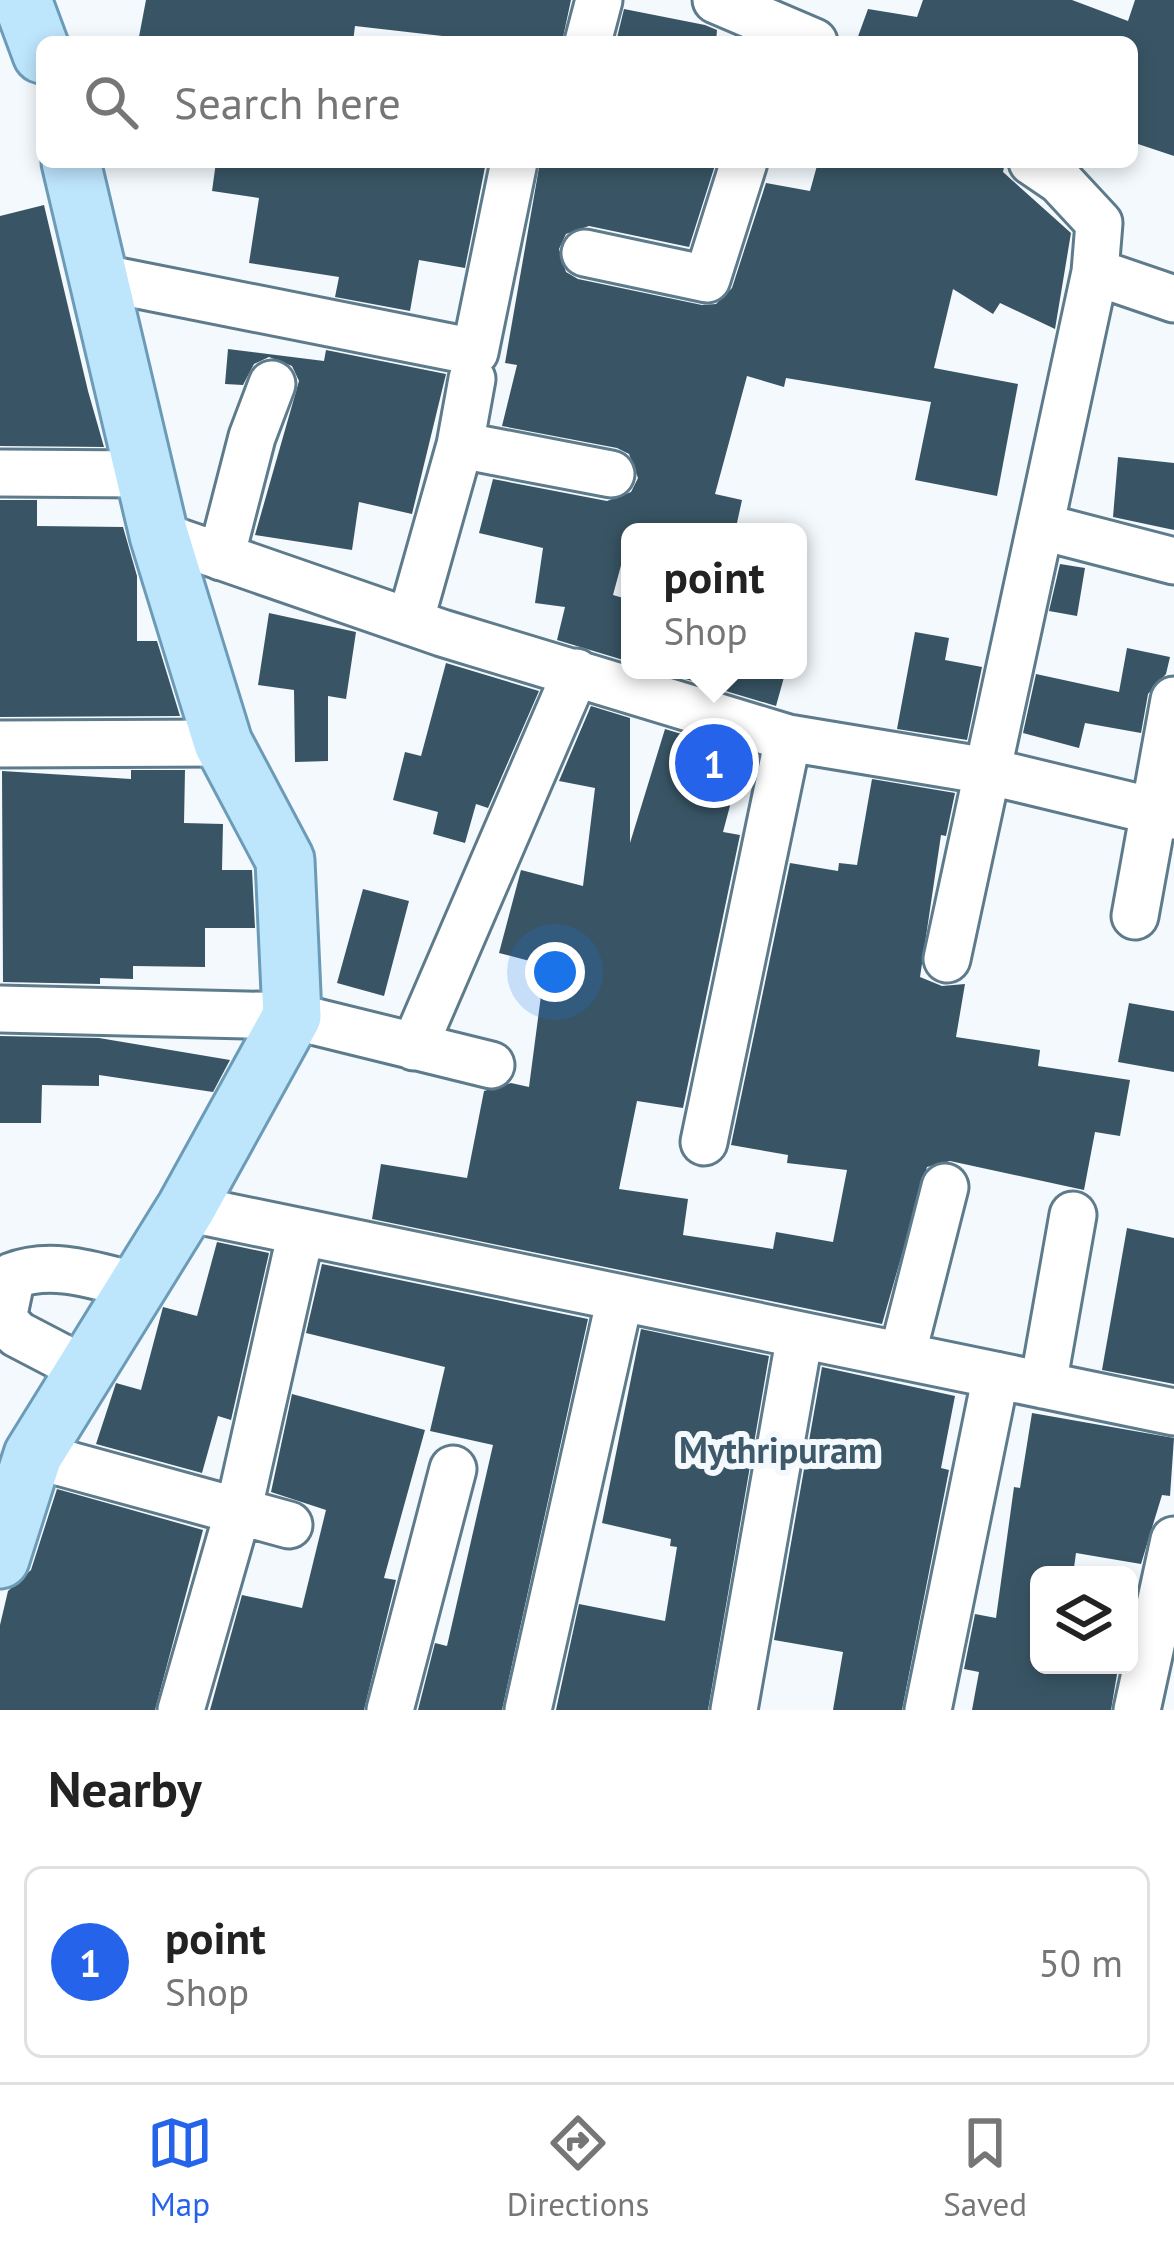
<!DOCTYPE html>
<html lang="en">
<head>
<meta charset="utf-8">
<style>
	body { margin:0; font-family:"PT Sans",sans-serif; background:#f2f2f2; color:#222 }
	.controls { position:absolute; right:36px; bottom:36px; display:grid; overflow:hidden; border-radius:18px; box-shadow:0 6px 18px #0003 }
	.controls button { width:108px; height:108px; display:grid; place-items:center; padding:0; border:0; border-bottom:3px solid #e0e0e0; background:#fff; color:#222; font:60px sans-serif }
	.you { position:absolute; left:555px; top:972px; width:42px; height:42px; margin:-30px; border:9px solid #fff; border-radius:50%; background:#1a73e8; box-shadow:0 0 0 18px #1a73e833 }
	.badge { display:grid; place-items:center; width:78px; height:78px; border-radius:50%; background:#2563eb; color:#fff; font-size:39px; font-weight:700 }
	.pin { position:absolute; translate:-50% -50%; border:6px solid #fff; box-shadow:0 3px 12px #0006 }
	.popup { position:absolute; left:621px; top:523px; width:186px; height:156px; box-sizing:border-box; display:grid; place-content:center; border-radius:18px; background:#fff; filter:drop-shadow(0 3px 9px #0005); font-size:39px; white-space:nowrap; color:#767676 }
	.popup b { font-size:45px; color:#222 }
	.popup::after { content:''; position:absolute; left:50%; top:100%; margin-left:-24px; border:24px solid transparent; border-top-color:#fff }
	.list { margin:0; padding:0; list-style:none }
	h2 { display:flex; justify-content:space-between; align-items:center; height:156px; margin:0; padding:0 48px; font-size:51px }
	h2 small { font-size:39px; font-weight:400; color:#767676 }
	.list li { display:grid; grid-template-columns:78px 1fr auto; gap:36px; align-items:center; box-sizing:border-box; height:192px; margin:0 24px 24px; padding:0 24px; border:3px solid #e0e0e0; border-radius:18px }
	.list b { display:block; font-size:45px; white-space:nowrap }
	.list p { margin:0; font-size:39px; white-space:nowrap; color:#767676 }
	.list em { font-size:39px; font-style:normal; color:#767676 }
	.icon { flex:none; width:66px; height:66px; fill:none; stroke:currentColor; stroke-width:2; stroke-linecap:round; stroke-linejoin:round }
	.map { position:relative; flex:none; width:1174px; height:1710px; overflow:hidden }
	.search { position:absolute; background:#fff; box-shadow:0 6px 18px #0003; left:36px; right:36px; top:36px; height:132px; display:flex; align-items:center; gap:30px; box-sizing:border-box; padding:0 42px; border-radius:18px; color:#767676; font-size:45px }
	.sheet { height:372px; background:#fff }
	nav { display:flex; justify-content:space-around; align-items:center; box-sizing:border-box; height:168px; border-top:3px solid #e0e0e0; background:#fff; font-size:33px; color:#767676 }
	nav a { display:grid; justify-items:center; gap:6px }
	nav .on { color:#2563eb }
	.map>svg:first-child { display:block }
	.building { fill:#395565 }
	.lines { fill:none; stroke-linecap:round; stroke-linejoin:round }
	.minor-casing { stroke:#5e7b8c; stroke-width:51 }
	.major-casing { stroke:#6c9bb8; stroke-width:63 }
	.minor { stroke:#fff; stroke-width:45 }
	.major { stroke:#bde5fc; stroke-width:57 }
	.labels { text-anchor:middle; stroke-width:12; stroke-linejoin:round; paint-order:stroke }
	.neighbourhood-label { font-size:36px; font-weight:bold; fill:#3d596a; stroke:#f3f9fd }
</style>
</head>
<body>
<div class="map">
<svg width="1174" height="1710" viewBox="0 0 1174 1710">
	<rect width="100%" height="100%" fill="#f3f9fd"/>
	<!-- building -->
	<path class="building" d="M 146,0 L 571,0 L 562,42 L 495,42 L 355,26 L 353,42 L 138,42 Z
		M 923,0 L 1072,0 L 1128,21 L 1135,0 L 1174,0 L 1174,156 L 1132,142 L 1132,42 L 856,42 L 868,9 L 917,17 Z
		M 624,9 L 705,25 L 717,30 L 716,42 L 616,42 Z
		M 216,162 L 486,162 L 465,268 L 419,260 L 410,311 L 335,297 L 339,277 L 249,263 L 259,198 L 212,191 Z
		M 540,162 L 716,162 L 689,247 L 589,226 L 566,234 L 559,249 L 566,272 L 578,279 L 702,305 L 716,304 L 732,288 L 766,183 L 810,191 L 818,162 L 1005,162 L 1003,172 L 1071,233 L 1055,329 L 1000,303 L 993,314 L 953,289 L 934,368 L 1018,384 L 997,496 L 915,480 L 931,402 L 786,378 L 784,387 L 747,376 L 715,494 L 742,500 L 735,532 L 630,532 L 613,595 L 630,600 L 630,662 L 557,640 L 565,607 L 535,603 L 543,548 L 479,533 L 493,479 L 607,501 L 631,492 L 638,478 L 629,454 L 617,448 L 502,426 L 517,365 L 505,363 Z
		M 44,205 L 88,391 L 104,447 L 0,446 L 0,216 Z
		M 228,349 L 324,361 L 326,350 L 446,374 L 412,514 L 359,502 L 352,550 L 255,535 L 299,381 L 292,366 L 269,357 L 254,364 L 243,385 L 225,384 Z
		M 1118,457 L 1174,463 L 1174,530 L 1113,517 Z
		M 0,500 L 37,500 L 37,526 L 123,527 L 137,576 L 137,641 L 157,641 L 180,716 L 0,717 Z
		M 1060,564 L 1085,568 L 1077,616 L 1049,611 Z
		M 269,613 L 356,632 L 346,699 L 328,696 L 328,761 L 295,762 L 294,690 L 258,685 Z
		M 915,632 L 949,638 L 945,660 L 982,667 L 967,740 L 897,729 Z
		M 1127,648 L 1170,657 L 1166,674 L 1148,694 L 1141,733 L 1085,723 L 1079,748 L 1023,733 L 1036,674 L 1119,692 Z
		M 446,663 L 539,691 L 488,808 L 476,804 L 465,843 L 433,834 L 438,812 L 393,800 L 405,752 L 421,756 Z
		M 681,670 L 786,670 L 776,706 L 679,677 Z
		M 591,706 L 630,718 L 630,843 L 665,729 L 744,753 L 723,832 L 740,835 L 683,1108 L 637,1101 L 619,1189 L 688,1199 L 683,1235 L 773,1249 L 776,1232 L 833,1242 L 847,1170 L 787,1163 L 788,1155 L 731,1145 L 790,863 L 838,871 L 839,863 L 857,865 L 872,779 L 955,793 L 946,836 L 941,835 L 920,977 L 942,986 L 965,984 L 956,1037 L 1040,1050 L 1038,1066 L 1130,1080 L 1120,1136 L 1095,1132 L 1084,1190 L 950,1161 L 927,1167 L 882,1324 L 372,1219 L 381,1164 L 467,1178 L 484,1091 L 511,1083 L 529,1087 L 545,965 L 499,953 L 521,870 L 583,886 L 595,788 L 559,781 Z
		M 131,770 L 185,770 L 184,823 L 223,824 L 222,870 L 252,870 L 255,928 L 205,928 L 205,967 L 133,966 L 133,979 L 100,978 L 100,984 L 3,982 L 2,771 L 131,779 Z
		M 363,889 L 409,901 L 384,996 L 337,983 Z
		M 1129,1003 L 1174,1011 L 1174,1072 L 1118,1062 Z
		M 0,1036 L 99,1038 L 230,1060 L 213,1092 L 99,1075 L 99,1086 L 42,1085 L 41,1123 L 0,1123 Z
		M 1127,1228 L 1174,1238 L 1174,1384 L 1102,1370 Z
		M 217,1242 L 269,1253 L 231,1420 L 218,1416 L 202,1473 L 96,1444 L 116,1383 L 141,1390 L 163,1307 L 197,1316 Z
		M 322,1264 L 588,1319 L 502,1710 L 418,1710 L 435,1643 L 447,1646 L 493,1445 L 430,1431 L 445,1367 L 306,1333 Z
		M 641,1329 L 769,1356 L 708,1710 L 556,1710 L 579,1604 L 665,1621 L 677,1547 L 670,1546 L 671,1539 L 602,1523 Z
		M 822,1367 L 955,1396 L 941,1468 L 949,1470 L 902,1710 L 833,1710 L 843,1652 L 774,1640 Z
		M 292,1394 L 425,1430 L 384,1578 L 396,1580 L 364,1710 L 210,1710 L 242,1595 L 302,1608 L 326,1510 L 271,1492 Z
		M 1032,1413 L 1174,1438 L 1170,1496 L 1162,1495 L 1141,1564 L 1076,1553 L 1073,1575 L 1039,1575 L 1039,1665 L 1117,1674 L 1111,1710 L 972,1710 L 979,1672 L 964,1669 L 975,1614 L 996,1618 L 1014,1487 L 1020,1488 Z
		M 57,1489 L 203,1530 L 155,1710 L 0,1710 L 0,1625 L 8,1591 L 31,1570 Z"/>
	<g class="lines">
		<!-- minor casing -->
		<g class="minor-casing">
			<path id="minor" d="M 716,0 L 814,42
				M 588,42 L 599,0
				M 1032,162 L 1060,181 L 1099,223 L 1095,272 L 1174,299
				M 585,253 L 707,279 L 744,162
				M 103,278 L 475,352 L 514,162
				M 460,445 L 611,474
				M 0,473 L 143,474
				M 1043,527 L 1174,561
				M 159,535 L 442,633 L 788,738 L 987,771 L 1174,816
				M 221,557 L 252,437 L 272,384
				M 410,622 L 460,445 L 472,379
				M 0,744 L 223,743
				M 1135,916 L 1174,700
				M 947,959 L 1095,272
				M 0,1009 L 292,1016 L 491,1065
				M 414,1047 L 576,672
				M 704,1142 L 788,738
				M 186,1208 L 1174,1412
				M 902,1356 L 945,1187
				M 86,1370 L 17,1334 L 3,1319 L 12,1276 C 53,1260 96,1276 137,1286
				M 1043,1385 L 1073,1215
				M 33,1455 L 289,1525
				M 181,1710 L 239,1508 L 301,1232
				M 390,1710 L 453,1469
				M 528,1710 L 620,1298
				M 734,1710 L 800,1335
				M 928,1710 L 996,1375
				M 1137,1710 L 1174,1540"/>
		</g>
		<!-- major casing -->
		<g class="major-casing">
			<path id="major" d="M 22,0 L 42,54
				M 0,1559 L 33,1455 L 186,1208 L 292,1016 L 285,860 L 223,743 L 159,535 L 71,162"/>
		</g>
		<!-- minor -->
		<use href="#minor" class="minor"/>
		<!-- major -->
		<use href="#major" class="major"/>
	</g>
	<g class="labels">
		<!-- neighbourhood labels -->
		<g class="neighbourhood-label">
			<text x="778" y="1463">Mythripuram</text>
		</g>
	</g>
</svg>
<div class="controls">
<button><svg class="icon" aria-label="layers" viewBox="0 0 24 24"><path d="M12 4l9 5-9 5-9-5zM3 14l9 5 9-5"/></svg></button>
</div>
<div class="you"></div>
<div class="pin badge" style="left:714px;top:763px">1</div>
<div class="popup"><b>point</b>Shop</div>
<div class="search"><svg class="icon" aria-label="search" viewBox="0 0 24 24"><circle cx="10" cy="10" r="6"/><path d="M15 15l6 6"/></svg>Search here</div>
</div>
<section class="sheet">
<h2>Nearby<small></small></h2>
<ul class="list">
<li><span class="badge">1</span><div><b>point</b><p>Shop</p></div><em>50 m</em></li>
</ul>
</section>
<nav>
<a class="on"><svg class="icon" aria-label="map" viewBox="0 0 24 24"><path d="M3 6l6-2 6 2 6-2v14l-6 2-6-2-6 2zM9 4v14M15 6v14"/></svg>Map</a>
<a><svg class="icon" aria-label="directions" viewBox="0 0 24 24"><path d="M12 3l9 9-9 9-9-9zM9 14v-3h6M13 9l2 2-2 2"/></svg>Directions</a>
<a><svg class="icon" aria-label="saved" viewBox="0 0 24 24"><path d="M7 4h10v16l-5-4-5 4z"/></svg>Saved</a>
</nav>
</body>
</html>
